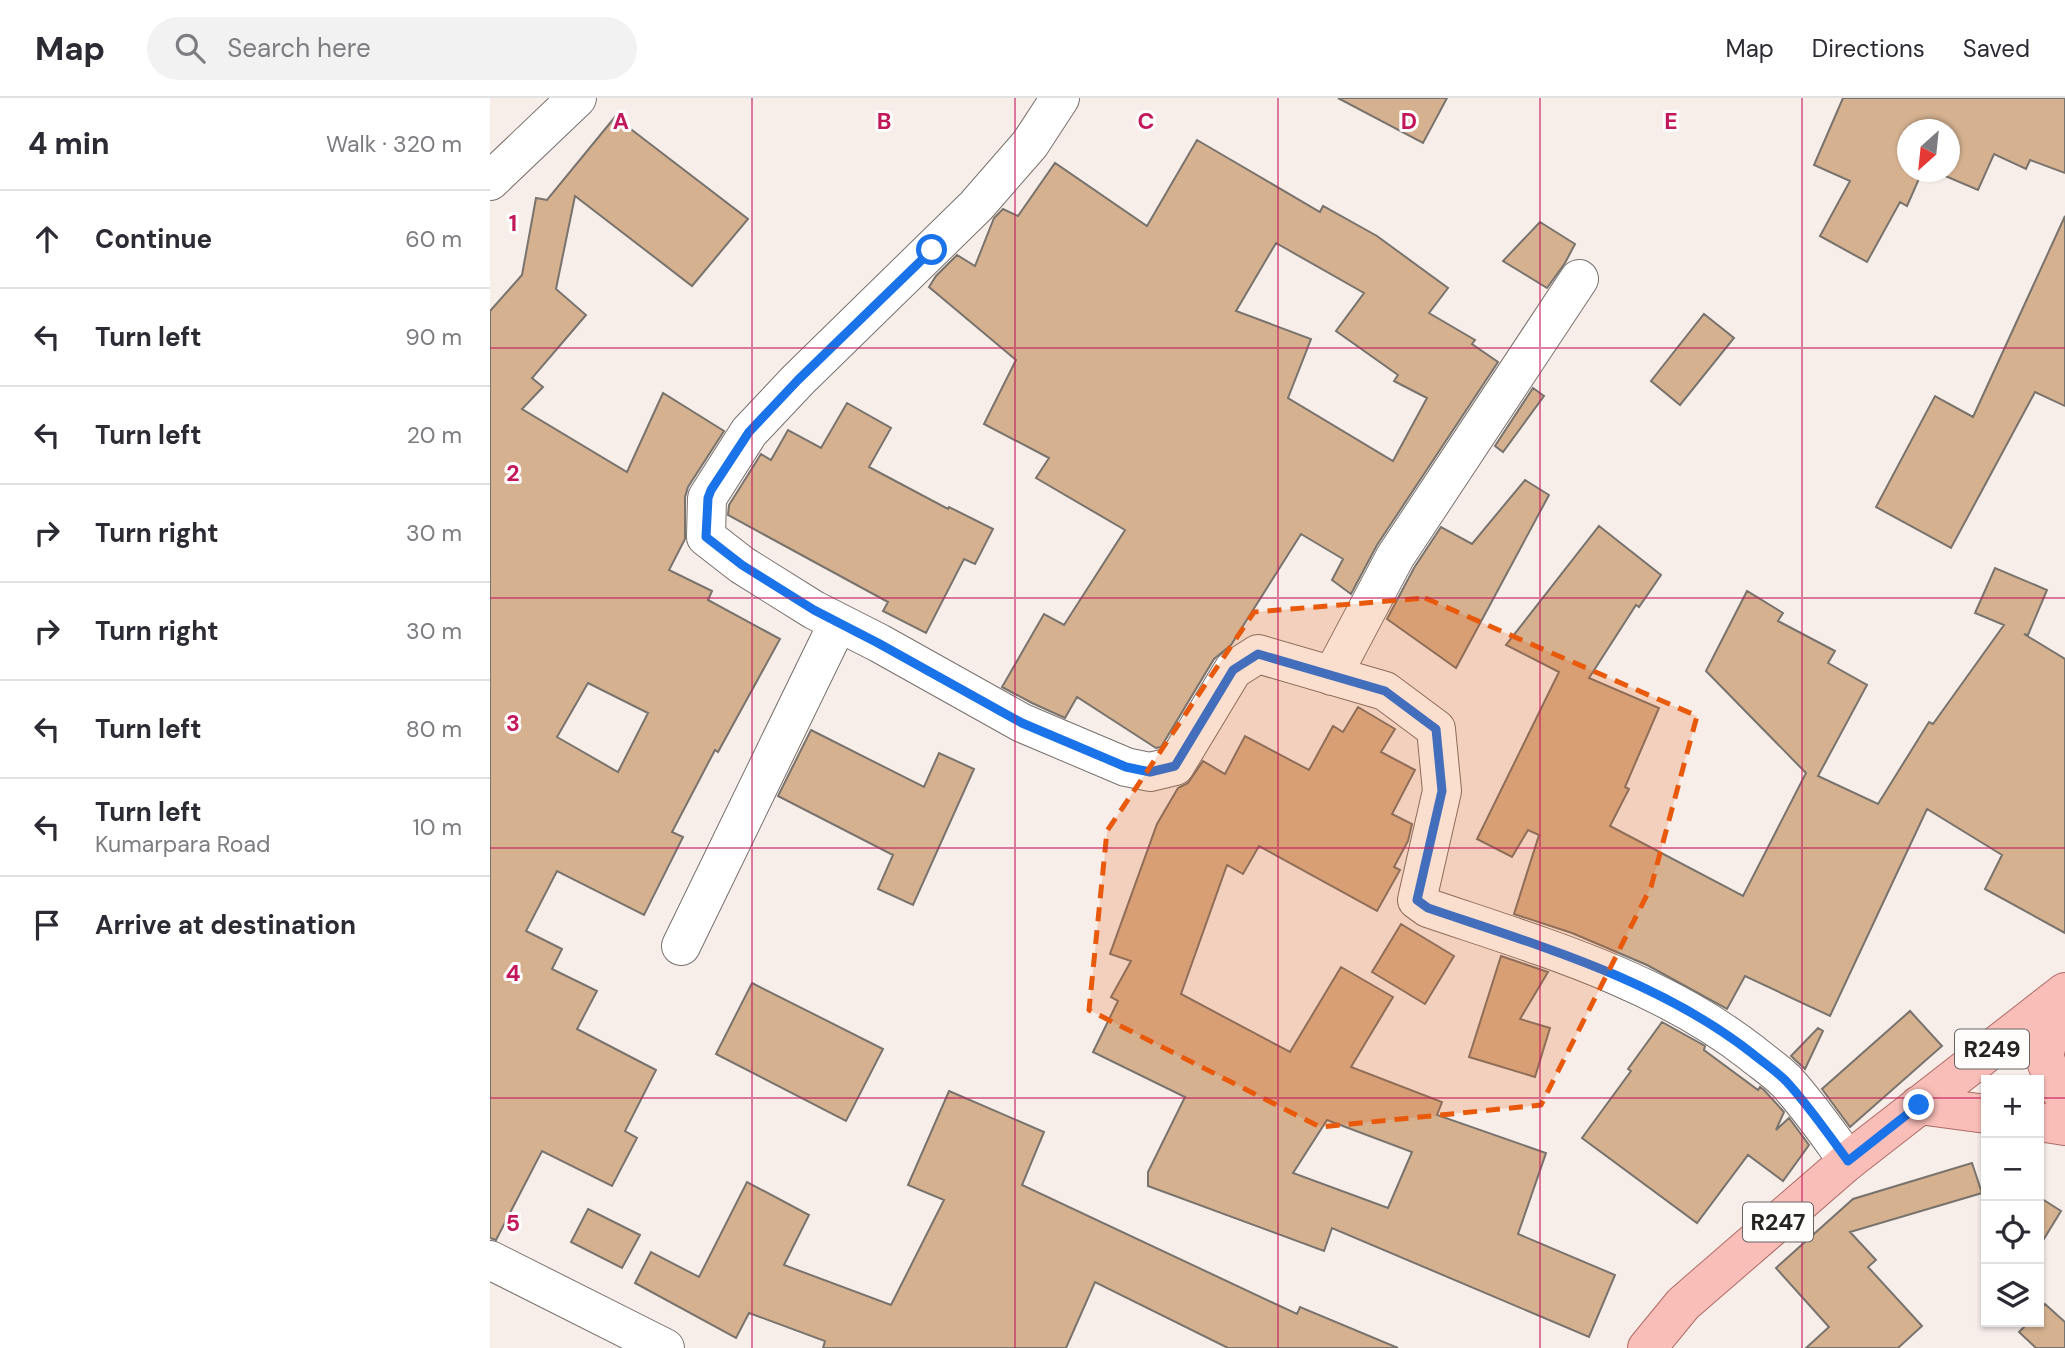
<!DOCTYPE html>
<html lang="en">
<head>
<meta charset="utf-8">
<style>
	body { margin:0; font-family:"DM Sans",sans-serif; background:#f2f2f3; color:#2b2b33 }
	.controls { position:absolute; right:21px; bottom:21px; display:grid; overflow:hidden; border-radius:0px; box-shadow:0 2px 5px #0004 }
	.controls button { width:63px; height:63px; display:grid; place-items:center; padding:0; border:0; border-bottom:2px solid #e1e1e2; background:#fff; color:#2b2b33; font:35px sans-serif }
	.compass { position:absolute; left:1407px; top:21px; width:63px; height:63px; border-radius:50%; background:#fff; box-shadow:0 2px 5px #0004; rotate:207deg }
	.stop { position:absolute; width:21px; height:21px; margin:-16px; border:5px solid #1a73e8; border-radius:50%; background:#fff }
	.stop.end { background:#1a73e8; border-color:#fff; box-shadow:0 2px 7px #0008 }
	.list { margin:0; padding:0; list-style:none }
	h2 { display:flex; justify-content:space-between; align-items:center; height:91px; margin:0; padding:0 28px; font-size:30px }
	h2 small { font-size:23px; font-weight:400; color:#7c7c81 }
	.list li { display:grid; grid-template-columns:46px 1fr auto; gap:21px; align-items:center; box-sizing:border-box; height:98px; padding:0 28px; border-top:2px solid #e1e1e2 }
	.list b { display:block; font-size:26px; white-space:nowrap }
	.list p { margin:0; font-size:23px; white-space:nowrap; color:#7c7c81 }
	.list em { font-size:23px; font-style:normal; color:#7c7c81 }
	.icon { flex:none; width:38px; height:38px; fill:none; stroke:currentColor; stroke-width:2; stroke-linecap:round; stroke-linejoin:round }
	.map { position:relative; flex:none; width:1575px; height:1250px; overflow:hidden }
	header { display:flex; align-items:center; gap:42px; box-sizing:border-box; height:98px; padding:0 35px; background:#fff; border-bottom:2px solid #e1e1e2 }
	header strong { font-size:33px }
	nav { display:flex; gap:38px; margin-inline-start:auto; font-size:24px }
	.search { width:490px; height:63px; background:#f2f2f3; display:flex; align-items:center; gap:18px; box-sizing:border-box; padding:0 24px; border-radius:38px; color:#7c7c81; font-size:26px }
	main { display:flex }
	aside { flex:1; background:#fff }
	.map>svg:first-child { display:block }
	.building { fill:#d5b190; stroke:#79736d; stroke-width:2; fill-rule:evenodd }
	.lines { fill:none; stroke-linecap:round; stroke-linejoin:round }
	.minor-casing { stroke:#78716d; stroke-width:40 }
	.primary-casing { stroke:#ae6b65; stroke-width:40 }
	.minor { stroke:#fff; stroke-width:38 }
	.primary { stroke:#fabeb8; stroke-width:38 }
	.route { stroke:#1a73e8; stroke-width:9 }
	.marked { fill:#e8590c; fill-opacity:0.2; stroke:#e8590c; stroke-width:5; stroke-dasharray:14 9; stroke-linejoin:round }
	.grid { fill:none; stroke:#c2185b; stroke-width:2; stroke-opacity:0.55 }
	.labels { text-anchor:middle; stroke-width:6; stroke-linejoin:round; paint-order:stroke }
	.shield { fill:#fffdfc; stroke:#666463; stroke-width:2 }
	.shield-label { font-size:23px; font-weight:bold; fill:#252221 }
	.grid-label { font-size:23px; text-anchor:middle; font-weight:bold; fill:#c2185b; stroke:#fffdfc; stroke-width:6; stroke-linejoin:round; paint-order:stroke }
</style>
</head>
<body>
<header>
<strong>Map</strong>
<div class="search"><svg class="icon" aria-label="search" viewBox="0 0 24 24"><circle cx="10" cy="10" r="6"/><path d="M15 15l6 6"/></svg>Search here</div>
<nav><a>Map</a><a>Directions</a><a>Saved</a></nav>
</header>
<main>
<aside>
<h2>4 min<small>Walk · 320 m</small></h2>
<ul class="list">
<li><svg class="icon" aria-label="ahead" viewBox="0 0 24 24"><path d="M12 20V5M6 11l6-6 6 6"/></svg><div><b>Continue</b></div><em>60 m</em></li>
<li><svg class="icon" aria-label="left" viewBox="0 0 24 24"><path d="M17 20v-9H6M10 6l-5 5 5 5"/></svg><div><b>Turn left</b></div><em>90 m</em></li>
<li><svg class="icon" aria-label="left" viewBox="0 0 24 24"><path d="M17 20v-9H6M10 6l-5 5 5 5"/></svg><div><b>Turn left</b></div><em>20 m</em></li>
<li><svg class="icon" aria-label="right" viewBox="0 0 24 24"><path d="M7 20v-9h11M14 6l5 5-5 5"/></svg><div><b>Turn right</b></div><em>30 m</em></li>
<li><svg class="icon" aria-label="right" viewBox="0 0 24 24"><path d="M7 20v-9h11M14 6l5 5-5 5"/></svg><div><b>Turn right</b></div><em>30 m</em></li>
<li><svg class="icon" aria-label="left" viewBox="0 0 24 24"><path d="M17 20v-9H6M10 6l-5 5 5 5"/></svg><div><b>Turn left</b></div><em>80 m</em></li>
<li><svg class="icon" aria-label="left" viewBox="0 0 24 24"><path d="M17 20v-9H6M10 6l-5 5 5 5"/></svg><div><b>Turn left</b><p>Kumarpara Road</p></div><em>10 m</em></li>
<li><svg class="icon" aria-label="arrive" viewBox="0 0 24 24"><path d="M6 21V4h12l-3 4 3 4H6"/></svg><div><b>Arrive at destination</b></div></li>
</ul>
</aside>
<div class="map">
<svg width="1575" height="1250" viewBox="0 0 1575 1250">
	<rect width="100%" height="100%" fill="#f7eeea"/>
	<!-- building -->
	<path class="building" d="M 848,0 L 957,0 L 933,45 Z
		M 1353,0 L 1575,0 L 1575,75 L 1540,62 L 1536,71 L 1504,56 L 1488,92 L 1446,74 L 1460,74 L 1460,32 L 1418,32 L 1418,74 L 1432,74 L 1417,108 L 1410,104 L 1377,164 L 1330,138 L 1360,83 L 1324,67 Z
		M 125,19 L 258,121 L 202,188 L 85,98 L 66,191 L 96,217 L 42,280 L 53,289 L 32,311 L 137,374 L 173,295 L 234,333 L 198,389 L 195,399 L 195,441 L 179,472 L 222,493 L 218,502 L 290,541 L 228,654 L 225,652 L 182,734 L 193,739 L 154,817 L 67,773 L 36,833 L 72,851 L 62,871 L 107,893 L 87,931 L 166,972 L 135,1033 L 147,1040 L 122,1088 L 52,1053 L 6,1142 L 0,1140 L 0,213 L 32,177 L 46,100 L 57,102 ZM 98,585 L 158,615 L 128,674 L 67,639 Z
		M 707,42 L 830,114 L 833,108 L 887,138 L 958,190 L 939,215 L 985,242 L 982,246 L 1008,264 L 887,447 L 861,496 L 842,482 L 853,461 L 811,436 L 741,547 L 724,561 L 671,649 L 666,650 L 587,599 L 575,620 L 542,605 L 512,589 L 554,516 L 574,527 L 635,432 L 546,380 L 559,360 L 494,326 L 526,262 L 439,189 L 446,178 L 467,157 L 485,168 L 504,120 L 513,111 L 528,118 L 565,65 L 657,128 ZM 786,145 L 874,195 L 846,233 L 908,277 L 904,283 L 937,300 L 903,363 L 798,300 L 821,241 L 746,213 Z
		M 1575,118 L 1575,308 L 1545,294 L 1461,450 L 1386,409 L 1445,298 L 1483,319 Z
		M 1050,124 L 1085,146 L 1075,165 L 1057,190 L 1013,163 Z
		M 1214,216 L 1244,240 L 1190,307 L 1161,283 Z
		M 1043,290 L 1054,298 L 1013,354 L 1005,348 Z
		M 357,305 L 401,330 L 379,369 L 458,411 L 459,409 L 503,431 L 485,466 L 474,461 L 436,535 L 393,513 L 398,504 L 238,417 L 239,407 L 271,356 L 281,362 L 298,332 L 331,350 Z
		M 1035,382 L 1059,397 L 966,570 L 897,521 L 924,470 L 951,429 L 982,446 Z
		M 1109,428 L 1171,477 L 1149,509 L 1146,507 L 1099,580 L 1169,610 L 1135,689 L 1139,691 L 1120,728 L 1253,798 L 1316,675 L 1216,573 L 1257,493 L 1293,515 L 1288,523 L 1345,553 L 1338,565 L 1377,587 L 1328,678 L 1388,706 L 1439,624 L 1443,626 L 1514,527 L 1485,515 L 1505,470 L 1557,492 L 1538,537 L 1534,536 L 1575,561 L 1575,835 L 1495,791 L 1512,757 L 1437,711 L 1340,918 L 1255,878 L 1237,911 L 1157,867 L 1082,835 L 1024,816 L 1049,737 L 1038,732 L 1022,759 L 987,741 L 1069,574 L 1016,547 Z
		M 868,609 L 905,631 L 891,654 L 925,672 L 902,716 L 922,726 L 918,743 L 904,769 L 910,772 L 887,813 L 769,748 L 753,776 L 737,767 L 691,896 L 800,954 L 851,869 L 903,899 L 861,969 L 952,1004 L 947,1017 L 1056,1055 L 1028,1136 L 1125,1177 L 1099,1239 L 842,1130 L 834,1153 L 658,1088 L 658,1074 L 695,999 L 603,954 L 628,903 L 621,899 L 641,863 L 620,856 L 667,726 L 688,690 L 698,685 L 713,663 L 735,676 L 755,638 L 819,672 L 843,628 L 853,634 ZM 837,1022 L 922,1054 L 898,1110 L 803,1075 Z
		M 321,632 L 434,689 L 449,655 L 484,671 L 423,807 L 388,791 L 403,757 L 288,698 Z
		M 911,826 L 964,858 L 935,906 L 882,874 Z
		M 1011,858 L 1058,874 L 1030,921 L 1060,930 L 1045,979 L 979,959 Z
		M 262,885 L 393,951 L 356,1023 L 226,956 Z
		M 1420,913 L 1452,948 L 1360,1029 L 1332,991 Z
		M 1172,924 L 1215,948 L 1214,952 L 1268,992 L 1270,989 L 1274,992 L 1294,1014 L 1286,1032 L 1299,1020 L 1319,1047 L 1293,1083 L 1258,1057 L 1207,1125 L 1092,1040 L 1141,973 L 1138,971 Z
		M 1328,930 L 1333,933 L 1315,971 L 1301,958 Z
		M 459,993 L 554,1034 L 532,1087 L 807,1216 L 810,1209 L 908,1250 L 738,1250 L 605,1184 L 576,1250 L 333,1250 L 335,1243 L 259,1215 L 246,1240 L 145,1185 L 161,1154 L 209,1179 L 257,1084 L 319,1117 L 294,1167 L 401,1207 L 454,1102 L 418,1087 Z
		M 1482,1065 L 1492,1095 L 1360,1134 L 1386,1162 L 1378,1169 L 1432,1228 L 1408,1250 L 1316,1250 L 1339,1229 L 1286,1170 L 1363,1101 Z
		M 1549,1099 L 1571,1113 L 1549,1149 Z
		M 98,1111 L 150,1137 L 132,1170 L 81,1144 Z
		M 1555,1206 L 1575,1224 L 1575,1250 L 1546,1250 L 1529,1234 L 1539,1224 L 1549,1224 L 1549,1213 Z"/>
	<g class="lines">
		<!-- minor casing -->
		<g class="minor-casing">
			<path id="minor" d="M 570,0 L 540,46 L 486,108 L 308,282 L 259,334 L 217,400 L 216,439 L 252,467 L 324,512 L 389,545 L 532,625 L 636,669 L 660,674 L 685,668 L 743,572 L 768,556 L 895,593 L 946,631 L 952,693 L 927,802 L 938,810 C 1050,848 1169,882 1263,956 C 1274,965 1286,973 1296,983 C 1319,1008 1338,1036 1358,1063
				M 0,83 L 87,0
				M 842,578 L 905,459 L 1089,181
				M 191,848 L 348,525
				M 0,1162 L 175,1250"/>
		</g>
		<!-- primary casing -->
		<g class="primary-casing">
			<path id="primary" d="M 1569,899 L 1554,958 L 1562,979 L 1575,1000
				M 1429,1007 L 1496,1016
				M 1549,1024 L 1575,1028
				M 1157,1250 L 1193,1206 L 1358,1063 L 1575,894"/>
		</g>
		<!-- minor -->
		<use href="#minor" class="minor"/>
		<!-- primary -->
		<use href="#primary" class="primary"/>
	</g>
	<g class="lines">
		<!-- route -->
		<path class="route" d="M 442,152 L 308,282 L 259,334 L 221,392 L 218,400 L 216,439 L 252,467 L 324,512 L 388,545 L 532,625 L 636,669 L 660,674 L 685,668 L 743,572 L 768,556 L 895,593 L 946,631 L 952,693 L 927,802 L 938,810 C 1050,848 1169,882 1263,956 C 1274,965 1286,973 1296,983 C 1319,1008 1338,1036 1358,1063 L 1429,1007"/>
	</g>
	<!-- marked area -->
	<path class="marked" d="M 935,500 L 1207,618 L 1161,789 L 1051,1007 L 830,1029 L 599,912 L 617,733 L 764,514 Z"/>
	<!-- grid -->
	<path class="grid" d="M 262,0 L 262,1250M 525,0 L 525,1250M 788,0 L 788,1250M 1050,0 L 1050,1250M 1312,0 L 1312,1250M 0,250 L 1575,250M 0,500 L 1575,500M 0,750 L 1575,750M 0,1000 L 1496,1000M 1549,1000 L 1575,1000"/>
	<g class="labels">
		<!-- shield labels -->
		<g class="shield">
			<rect x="1465" y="931.5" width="74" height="39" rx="5"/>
			<rect x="1253" y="1104.5" width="70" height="39" rx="5"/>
		</g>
		<g class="shield-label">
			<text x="1502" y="959">R249</text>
			<text x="1288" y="1132">R247</text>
		</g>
	</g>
	<g class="grid-label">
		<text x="131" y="31">A</text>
		<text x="394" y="31">B</text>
		<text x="656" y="31">C</text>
		<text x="919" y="31">D</text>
		<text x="1181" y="31">E</text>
		<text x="23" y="133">1</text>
		<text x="23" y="383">2</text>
		<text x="23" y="633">3</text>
		<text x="23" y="883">4</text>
		<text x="23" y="1133">5</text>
	</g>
</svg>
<div class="controls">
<button>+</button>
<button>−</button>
<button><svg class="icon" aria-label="locate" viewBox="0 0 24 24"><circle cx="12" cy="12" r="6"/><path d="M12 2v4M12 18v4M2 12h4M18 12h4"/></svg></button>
<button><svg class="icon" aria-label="layers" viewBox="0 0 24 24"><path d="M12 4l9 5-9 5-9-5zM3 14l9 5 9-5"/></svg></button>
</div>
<svg class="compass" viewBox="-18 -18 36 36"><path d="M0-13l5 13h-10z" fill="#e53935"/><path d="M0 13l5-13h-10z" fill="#7c7c81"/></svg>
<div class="stop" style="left:442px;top:152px"></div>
<div class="stop end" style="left:1429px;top:1007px"></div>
</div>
</main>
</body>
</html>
